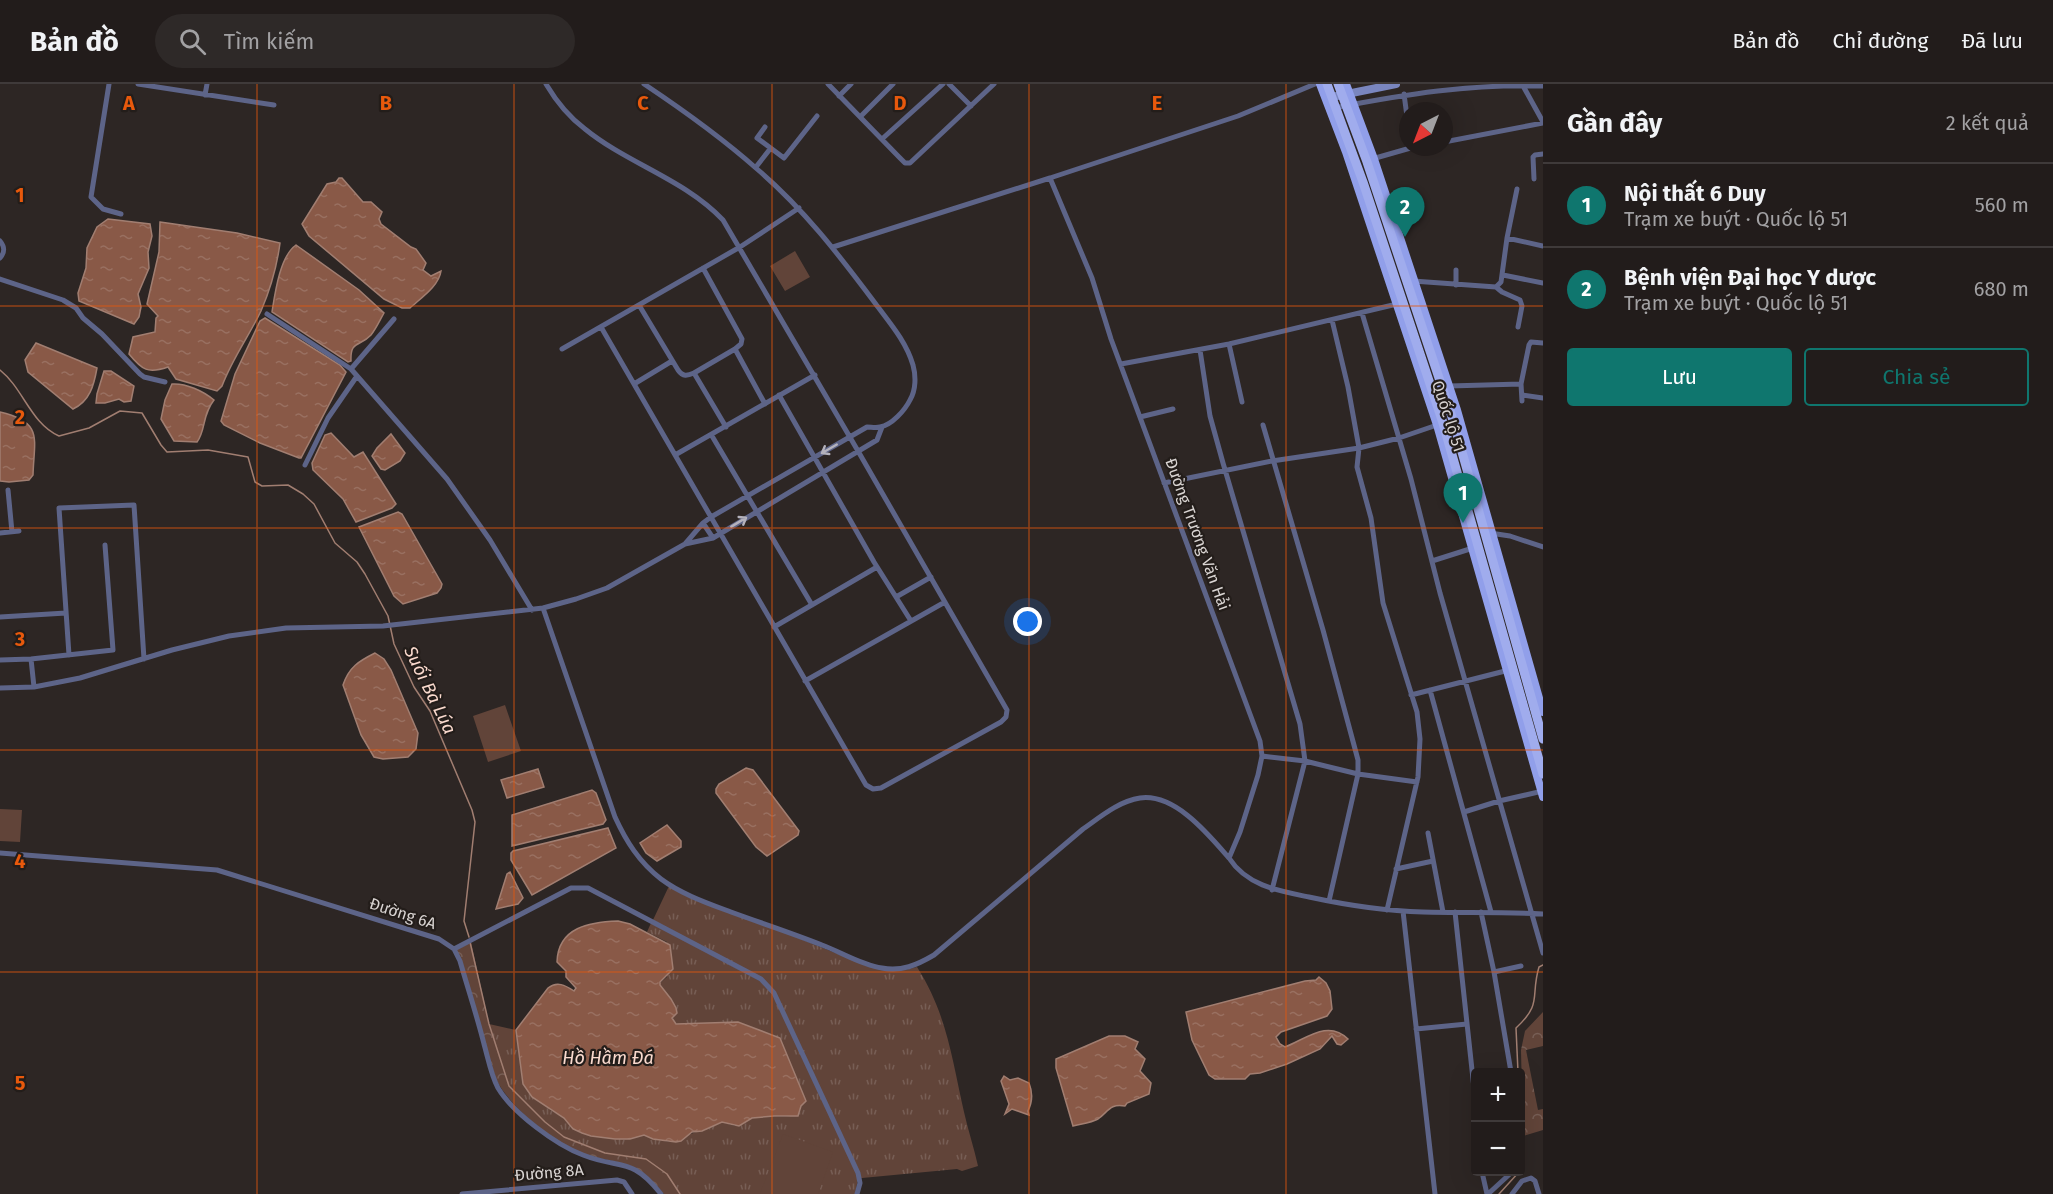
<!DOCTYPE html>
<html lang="vi">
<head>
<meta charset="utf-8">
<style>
	body { margin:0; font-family:"Fira Sans",sans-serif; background:#2e2928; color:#f1f3f6 }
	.controls { position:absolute; right:18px; bottom:18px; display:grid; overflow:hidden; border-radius:6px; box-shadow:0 6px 24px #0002 }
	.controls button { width:54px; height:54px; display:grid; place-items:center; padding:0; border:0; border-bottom:2px solid #3f3a3a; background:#221c1b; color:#f1f3f6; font:30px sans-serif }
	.compass { position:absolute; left:1399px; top:18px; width:54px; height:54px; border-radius:50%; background:#221c1b; box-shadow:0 6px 24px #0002; rotate:222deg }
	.you { position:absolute; left:1028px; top:538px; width:21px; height:21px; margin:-15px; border:4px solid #fff; border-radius:50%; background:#1a73e8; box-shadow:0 0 0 9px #1a73e833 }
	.badge { display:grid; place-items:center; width:39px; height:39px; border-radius:50%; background:#0f766e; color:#fff; font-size:20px; font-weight:700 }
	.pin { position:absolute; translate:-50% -50px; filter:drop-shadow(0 2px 3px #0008) }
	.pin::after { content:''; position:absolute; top:32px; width:21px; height:18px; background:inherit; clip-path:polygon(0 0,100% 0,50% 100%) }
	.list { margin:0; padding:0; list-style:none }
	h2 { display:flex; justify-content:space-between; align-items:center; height:78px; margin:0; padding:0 24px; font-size:26px }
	h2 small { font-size:20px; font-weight:400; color:#a2a1a3 }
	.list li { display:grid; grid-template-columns:39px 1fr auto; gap:18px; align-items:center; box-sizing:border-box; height:84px; padding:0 24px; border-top:2px solid #3f3a3a }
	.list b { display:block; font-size:22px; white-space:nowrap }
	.list p { margin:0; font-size:20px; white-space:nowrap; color:#a2a1a3 }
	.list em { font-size:20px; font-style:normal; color:#a2a1a3 }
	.actions { display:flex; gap:12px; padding:18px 24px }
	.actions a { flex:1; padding:14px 0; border:2px solid #0f766e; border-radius:6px; text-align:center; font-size:21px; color:#0f766e }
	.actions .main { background:#0f766e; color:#fff }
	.icon { flex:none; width:33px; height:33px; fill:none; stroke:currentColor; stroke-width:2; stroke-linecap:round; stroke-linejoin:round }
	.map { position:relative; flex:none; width:1543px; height:1110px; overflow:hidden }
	header { display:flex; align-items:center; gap:36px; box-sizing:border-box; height:84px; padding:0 30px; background:#221c1b; border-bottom:2px solid #3f3a3a }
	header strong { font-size:28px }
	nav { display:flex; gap:33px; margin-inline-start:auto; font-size:21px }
	.search { width:420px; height:54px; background:#2e2928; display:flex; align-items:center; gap:15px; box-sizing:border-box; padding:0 21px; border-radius:33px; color:#a2a1a3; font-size:22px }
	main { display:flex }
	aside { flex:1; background:#221c1b }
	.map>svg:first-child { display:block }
	.grass { fill:url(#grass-tufts) }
	.forest { fill:url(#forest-crowns) }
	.pitch { fill:#614439 }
	.water { fill:url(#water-ripples); stroke:#a17e71; stroke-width:1.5 }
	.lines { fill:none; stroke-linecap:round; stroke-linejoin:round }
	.stream { stroke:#a17e71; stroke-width:1.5 }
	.minor { stroke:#5d6488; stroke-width:5 }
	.secondary { stroke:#7a86bf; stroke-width:8 }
	.primary { stroke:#919fea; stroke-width:8 }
	.trunk { stroke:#a0aced; stroke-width:9 }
	.oneway { stroke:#b4b2bc }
	.grid { fill:none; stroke:#e8590c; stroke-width:1.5; stroke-opacity:0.55 }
	.labels { text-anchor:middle; stroke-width:4.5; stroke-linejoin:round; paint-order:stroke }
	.street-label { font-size:16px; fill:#d9d4d2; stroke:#231d1a }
	.water-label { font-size:18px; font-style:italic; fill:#fadace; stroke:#231d1a }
	.grid-label { font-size:20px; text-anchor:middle; font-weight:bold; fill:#e8590c; stroke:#231d1a; stroke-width:4.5; stroke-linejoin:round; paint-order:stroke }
</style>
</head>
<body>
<header>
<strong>Bản đồ</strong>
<div class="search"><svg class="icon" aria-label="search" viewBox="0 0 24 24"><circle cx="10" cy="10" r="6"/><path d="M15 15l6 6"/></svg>Tìm kiếm</div>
<nav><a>Bản đồ</a><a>Chỉ đường</a><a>Đã lưu</a></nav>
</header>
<main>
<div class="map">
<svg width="1543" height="1110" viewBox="0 0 1543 1110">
	<defs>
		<pattern id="grass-tufts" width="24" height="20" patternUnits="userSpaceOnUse" patternTransform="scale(1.5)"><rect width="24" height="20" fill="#614439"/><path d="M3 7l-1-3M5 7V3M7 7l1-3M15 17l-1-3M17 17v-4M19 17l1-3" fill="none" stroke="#775e55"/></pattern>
		<pattern id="forest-crowns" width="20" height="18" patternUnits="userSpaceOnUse" patternTransform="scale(1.5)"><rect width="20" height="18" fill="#614439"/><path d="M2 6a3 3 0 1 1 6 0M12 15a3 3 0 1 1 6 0" fill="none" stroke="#775e55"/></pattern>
		<pattern id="water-ripples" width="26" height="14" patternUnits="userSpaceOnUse" patternTransform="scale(1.5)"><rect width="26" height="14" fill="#895947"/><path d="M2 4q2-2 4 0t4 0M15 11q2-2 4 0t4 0" fill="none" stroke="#997061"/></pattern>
	</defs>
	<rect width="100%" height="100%" fill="#2d2624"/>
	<!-- grass -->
	<path class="grass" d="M 669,802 L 863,880 L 905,886 L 917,883 C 947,930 952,975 964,1028 C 968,1046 974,1064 978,1082 L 962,1087 L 957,1085 L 862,1094 L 858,1095 L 855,1110 L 680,1110 L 667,1090 L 646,1075 L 605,1069 L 580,1060 L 564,1053 L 545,1038 L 509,1002 L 489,940 L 516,946 L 521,980 L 550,1026 L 564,1034 L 573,1045 L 582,1049 L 591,1052 L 615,1055 L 630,1055 L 644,1051 L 653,1055 L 670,1058 L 722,1038 L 735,1042 C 741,1040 747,1036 752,1034 C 768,1028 786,1038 800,1028 L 801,1022 L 806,1017 L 780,954 L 738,938 L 684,940 C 678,940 674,941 672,934 L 675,931 L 671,915 L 660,902 L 660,899 L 667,893 L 667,858 L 647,848 L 651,839 L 760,897 L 776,908 L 762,894 L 653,836 Z"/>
	<!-- forest -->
	<path class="forest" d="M 471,858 L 489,940 L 509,1002 L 545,1038 L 564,1053 L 605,1069 L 646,1075 L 667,1090 L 680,1110 L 664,1110 C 635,1074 627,1083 588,1071 C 557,1062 510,1024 496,995 L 456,866 Z
		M 1543,928 L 1543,962 L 1526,966 L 1538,1026 L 1543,1025 L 1543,1046 L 1523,1052 L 1521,966 L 1525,947 Z"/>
	<!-- pitch -->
	<path class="pitch" d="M 795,167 L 810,193 L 785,207 L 770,182 Z
		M 505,621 L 521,667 L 488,678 L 473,632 Z
		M 0,725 L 22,726 L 20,758 L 0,757 Z
		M 783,1050 L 833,1068 L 818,1110 L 760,1110 Z"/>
	<!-- water -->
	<path class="water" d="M 339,94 L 342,94 L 363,118 L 371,118 L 382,128 L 379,135 L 381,140 L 411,163 L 416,165 L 426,179 L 423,186 L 431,192 L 441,187 C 439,202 421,214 410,224 L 402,224 L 384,215 L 309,152 L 302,140 L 327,100 L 336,98 Z
		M 108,135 L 150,140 L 152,152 L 148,168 L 149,184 L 138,210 L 141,223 L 139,233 L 134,240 L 79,217 L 78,209 L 86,184 L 87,164 L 97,143 Z
		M 160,138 L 237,149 L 280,159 C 277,182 270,206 261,227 C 249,252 232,275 222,302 L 217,307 L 176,295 L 168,283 C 148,290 142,286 129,270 L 133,253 L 155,248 L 156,234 L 158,232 L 147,220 L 159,168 Z
		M 296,161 L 359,206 L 384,229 C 380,236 376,245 371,251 C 360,263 350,256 351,277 L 348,278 L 272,228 C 275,209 280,172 296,161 Z
		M 265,234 L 340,281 L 346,288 L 301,374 L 299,374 L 260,359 L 224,341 L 221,337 L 235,290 L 260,237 Z
		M 36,259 L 97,284 C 94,301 90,317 73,325 L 28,288 L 25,276 Z
		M 104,287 L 111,287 L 134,302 L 131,317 L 124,318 L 119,315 L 105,319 L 96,319 L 97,310 Z
		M 172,300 C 186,299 203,307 214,316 C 202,331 206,346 197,358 L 174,357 L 161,335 L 165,316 Z
		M 0,328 C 44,338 34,355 33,391 L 29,396 L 9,398 L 0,397 Z
		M 331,349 L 354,373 L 363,368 L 396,420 L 392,424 L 356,438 L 343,415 L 313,386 L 312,379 L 325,351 Z
		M 391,350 L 405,369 L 400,377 L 385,386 L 381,385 L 372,372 L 377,364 Z
		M 398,428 L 402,430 L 442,500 L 441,504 L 437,509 L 403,520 L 394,512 L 359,443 Z
		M 375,569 L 384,575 L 391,586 L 418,649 L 416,665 L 408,673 L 383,675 L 374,673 L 361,651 L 343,601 C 349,583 359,577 375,569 Z
		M 746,684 L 753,686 L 799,747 L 798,751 L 767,772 L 756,763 L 716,709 L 716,705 L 719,700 Z
		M 538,685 L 544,703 L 507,714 L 501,696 Z
		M 592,706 L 596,709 L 606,736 L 603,740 L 512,762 L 512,731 Z
		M 667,741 L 681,757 L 681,763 L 657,777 L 646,769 L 640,759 Z
		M 608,744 L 616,764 L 532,811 L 511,776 L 511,769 L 513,767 Z
		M 510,788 L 523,814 L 518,820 L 496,825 L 507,790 Z
		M 618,837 L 630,840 L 670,861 L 673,885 L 660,898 L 660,901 L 671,915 L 676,924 L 677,929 L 672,934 L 676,940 L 738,938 L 780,954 L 806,1017 L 801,1022 L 798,1032 L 774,1032 L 752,1034 L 739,1042 L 722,1038 L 702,1047 L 692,1048 L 681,1057 L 676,1058 L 653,1055 L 644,1051 L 630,1055 L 615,1055 L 591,1052 L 582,1049 L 573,1045 L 564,1034 L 532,1013 L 523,1000 L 516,946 L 548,904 C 557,897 565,901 574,907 L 576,904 L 566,893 L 566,887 L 557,878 C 558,843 590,838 618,837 Z
		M 1319,893 L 1326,899 L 1330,907 L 1332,925 L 1327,932 L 1281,948 L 1276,953 L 1280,960 L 1285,963 C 1306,955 1328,935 1348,955 L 1341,961 L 1337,960 L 1332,952 L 1320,965 L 1287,980 L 1260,989 L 1250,990 L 1245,995 L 1215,995 L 1209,991 L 1192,956 L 1186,928 L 1305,897 L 1316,896 Z
		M 1109,952 L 1125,952 L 1138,958 L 1135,965 L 1145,975 L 1140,987 L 1151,999 L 1149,1010 L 1127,1019 L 1125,1022 C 1110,1019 1108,1028 1098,1035 C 1091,1039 1080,1040 1073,1042 L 1056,984 L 1056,975 Z
		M 1004,992 L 1010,996 L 1018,994 L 1029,999 C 1033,1009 1033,1017 1028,1027 L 1029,1031 L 1012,1025 L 1005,1030 L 1009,1020 L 1001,997 Z"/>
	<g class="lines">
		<!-- stream -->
		<path class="stream" d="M 0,286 C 23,304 31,340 59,352 L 89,344 L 120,327 L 142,329 L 161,361 L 167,368 L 208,366 L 248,373 L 255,398 L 262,402 L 288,401 L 303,410 L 314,420 L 335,459 L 357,478 L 365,490 L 388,532 L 394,560 L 414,603 L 430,627 L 472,726 L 475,738 L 464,837 L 469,853
			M 470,858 L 489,940 L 509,1002 L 545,1038 L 564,1053 L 605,1069 L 646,1075 L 667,1090 L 680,1110
			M 1518,988 L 1516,944 C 1543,919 1530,913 1539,883 L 1543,881
			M 1520,1061 L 1523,1083 L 1520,1086
			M 1499,1110 L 1519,1088"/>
		<!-- minor -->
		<path class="minor" d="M 109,0 L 91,113 L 103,125 L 121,130
			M 138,0 L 274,21
			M 546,0 C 556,17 569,33 585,45 C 628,80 684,95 723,136 L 858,367 L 1007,626 L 1006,633 L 1001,638 L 881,704 L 873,705 L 866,701 L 601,243
			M 644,0 C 683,26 722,54 757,85 C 803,124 839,171 875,219 C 889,238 906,257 913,281 C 916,292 916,306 910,316 C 905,326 892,341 880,343 C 876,344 871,343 867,343 L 711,433 L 703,439 L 685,460
			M 828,0 L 899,73 L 905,79 L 910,79 L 994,0
			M 949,0 L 971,22
			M 1315,0 L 1238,32 L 1050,94 L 1092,194 L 1111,255 L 1260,657 L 1262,672 L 1258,691 L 1240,748 L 1229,774 C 1247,802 1279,807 1309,813 C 1346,821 1385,827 1423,828 C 1463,829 1503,828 1543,830
			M 1522,0 L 1543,38
			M 1404,10 L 1408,40
			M 205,11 L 207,0
			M 839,12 L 851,0
			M 1334,24 C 1406,10 1469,0 1543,2
			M 861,32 L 893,0
			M 765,43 L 757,54 L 784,74 L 817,32
			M 882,55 L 943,0
			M 1444,58 L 1543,39
			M 1372,75 L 1414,63
			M 756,83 L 770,65
			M 1534,95 L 1533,73 L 1535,71 L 1543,70
			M 1507,154 L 1517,105
			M 0,157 C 5,163 5,168 0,174
			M 833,163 L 1050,94
			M 703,184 L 742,255 L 741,260 L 735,265 L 765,320
			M 1456,186 L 1456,201
			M 1503,191 L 1543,199
			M 0,195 L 63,216 L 76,224 L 83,234 L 102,250 L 140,290 L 144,293 L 165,298
			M 1413,197 L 1496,203 L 1501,198 L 1507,154 L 1543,162
			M 1496,203 L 1502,208 L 1520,216 L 1522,222 L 1518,243
			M 639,221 L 678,286 C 683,293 687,292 694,289 L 726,343
			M 1362,229 L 1411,395 L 1440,509 L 1543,869
			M 267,230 L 351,285
			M 394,235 L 351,285 L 447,395 L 490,456 L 532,526
			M 1332,236 L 1348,303 L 1359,364 L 1357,383 L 1371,434 L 1383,519 L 1417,628 L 1420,655 L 1418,693 L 1387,826
			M 1229,260 L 1242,318
			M 562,265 L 740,163 L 799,124
			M 1200,266 L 1210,332 L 1223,379 L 1300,640 L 1305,677 L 1272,806
			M 1121,280 L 1229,260 L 1397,220
			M 694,289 L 735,265
			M 634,300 L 672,277
			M 1449,302 L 1521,300
			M 779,311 L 874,478 L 911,537
			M 1522,311 L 1543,314
			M 1522,317 L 1521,300 L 1529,261 L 1531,258 L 1543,259
			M 1140,333 L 1173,325
			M 1263,341 L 1323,546 L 1358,676 L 1358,690 L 1329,817
			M 712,352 L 812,521
			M 675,371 L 815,291
			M 305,381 L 328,334 L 357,292
			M 1164,399 L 1272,377 L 1359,364 L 1399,354 L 1437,341
			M 8,406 L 12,448
			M 703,439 L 713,454
			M 0,449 L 19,447
			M 1490,449 L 1510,452 L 1543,463
			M 1432,477 L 1473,464
			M 896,513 L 931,493
			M 543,524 L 615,733 C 626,757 639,778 661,795 C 681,810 707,819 731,828 C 761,839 792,849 822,861 C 841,868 861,881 882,884 C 901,888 917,881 934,871 L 1083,745 C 1100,733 1119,717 1140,714 C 1175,709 1209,751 1229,774
			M 0,533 L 66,529
			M 774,543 L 877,483
			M 69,571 L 59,424 L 134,421 L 144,575
			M 31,575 L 34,603
			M 0,576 L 31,575 L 113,566 L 105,461
			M 805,597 L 945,518
			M 0,604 L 34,603 L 80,594 L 172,566 L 229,552 L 286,544 L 383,542 L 543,524 L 576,515 L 607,504 L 685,460 L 713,454 L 877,356 L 882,343
			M 1430,606 L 1491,828
			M 1411,611 L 1509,586
			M 1262,672 L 1305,677 L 1358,690 L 1417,698
			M 1464,728 L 1499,717 L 1543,707
			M 1428,749 L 1443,828
			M 0,769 L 217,786 L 439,855 L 454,865 L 460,877 C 468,905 477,932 484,960 C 488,974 491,991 498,1004 C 513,1029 556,1061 583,1071 C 621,1086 631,1072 661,1110
			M 1396,785 L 1433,777
			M 1403,827 L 1435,1110
			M 1455,828 L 1476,1023
			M 1481,828 L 1494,888 L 1511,988
			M 454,865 L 571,804 L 588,804 L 761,895 L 774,909 L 858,1089 L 860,1099 L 857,1110
			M 1494,888 L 1521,882
			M 1416,945 L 1467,940
			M 1482,1088 L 1487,1110
			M 462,1110 L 617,1096 L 624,1098 L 632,1110
			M 1488,1110 L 1512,1088
			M 1512,1110 L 1522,1097 L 1531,1094 L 1535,1097 L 1539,1110"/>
		<!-- secondary -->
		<path class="secondary" d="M 1327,14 L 1396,0"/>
		<!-- primary -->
		<path class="primary" d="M 1320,0 L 1346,68 L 1437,341 L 1543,713
			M 1346,0 L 1374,75 L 1457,326 L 1543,628"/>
		<!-- trunk -->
		<path class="trunk" d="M 1327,0 L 1363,98 L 1443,339 L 1543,690
			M 1338,0 L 1367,78 L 1453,336 L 1543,655"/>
	</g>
	<!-- one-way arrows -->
	<defs><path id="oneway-shaft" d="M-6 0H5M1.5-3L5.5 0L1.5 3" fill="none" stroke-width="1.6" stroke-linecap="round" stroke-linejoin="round" transform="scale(1.5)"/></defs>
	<g class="oneway">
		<use href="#oneway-shaft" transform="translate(829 365) rotate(150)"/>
		<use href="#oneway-shaft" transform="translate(739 438) rotate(-31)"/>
	</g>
	<!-- grid -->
	<path class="grid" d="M 257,0 L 257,1110M 514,0 L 514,1110M 772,0 L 772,1110M 1029,0 L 1029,1110M 1286,0 L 1286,1110M 0,222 L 1543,222M 0,444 L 1543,444M 0,666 L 1543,666M 0,888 L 1543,888"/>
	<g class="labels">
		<!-- street labels -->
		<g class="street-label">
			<text transform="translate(1449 332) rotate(72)" y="6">Quốc lộ 51</text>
			<text transform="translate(1198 450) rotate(70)" y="6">Đường Trương Văn Hải</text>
			<text transform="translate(403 829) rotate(18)" y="6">Đường 6A</text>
			<text transform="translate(549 1088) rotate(-5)" y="6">Đường 8A</text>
		</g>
		<!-- water labels -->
		<g class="water-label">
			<text transform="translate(430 606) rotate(64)" y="6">Suối Bà Lúa</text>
			<text x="608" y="980">Hồ Hầm Đá</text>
		</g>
	</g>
	<g class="grid-label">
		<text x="129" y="26">A</text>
		<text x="386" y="26">B</text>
		<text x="643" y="26">C</text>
		<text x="900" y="26">D</text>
		<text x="1157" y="26">E</text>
		<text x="20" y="118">1</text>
		<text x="20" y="340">2</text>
		<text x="20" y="562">3</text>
		<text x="20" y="784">4</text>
		<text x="20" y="1006">5</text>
	</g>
</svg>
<div class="controls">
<button>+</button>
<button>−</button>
</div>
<svg class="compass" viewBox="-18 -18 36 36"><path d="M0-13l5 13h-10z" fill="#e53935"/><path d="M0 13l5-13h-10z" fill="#a2a1a3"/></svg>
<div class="you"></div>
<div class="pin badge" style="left:1463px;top:439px">1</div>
<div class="pin badge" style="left:1405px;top:153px">2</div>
</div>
<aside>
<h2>Gần đây<small>2 kết quả</small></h2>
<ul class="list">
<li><span class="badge">1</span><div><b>Nội thất 6 Duy</b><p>Trạm xe buýt · Quốc lộ 51</p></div><em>560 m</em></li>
<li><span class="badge">2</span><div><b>Bệnh viện Đại học Y dược</b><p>Trạm xe buýt · Quốc lộ 51</p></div><em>680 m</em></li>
</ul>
<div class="actions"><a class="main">Lưu</a><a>Chia sẻ</a></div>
</aside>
</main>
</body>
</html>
